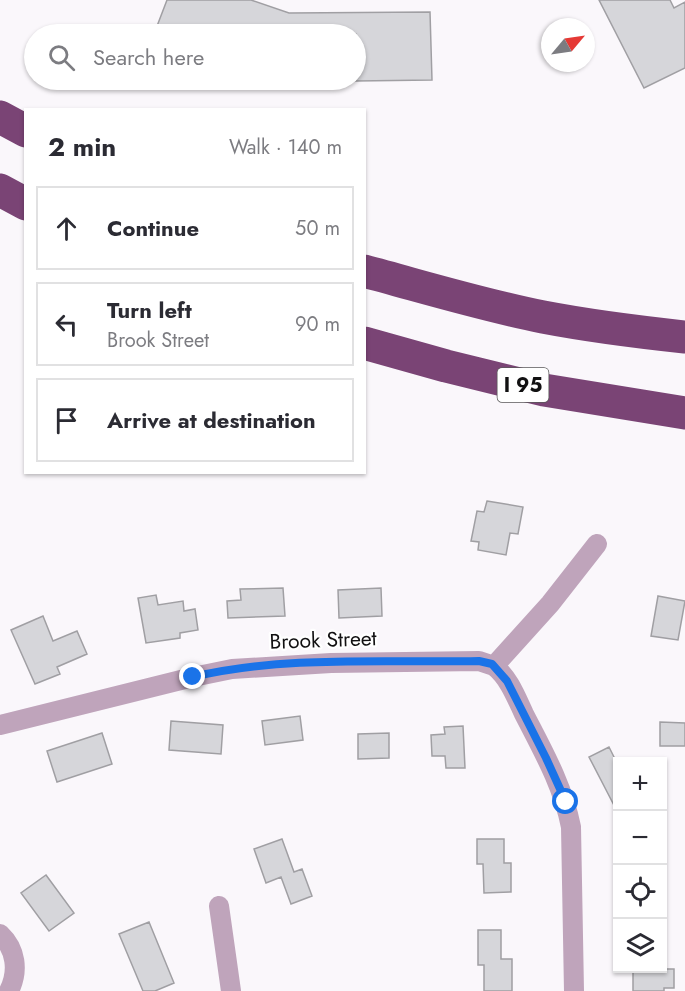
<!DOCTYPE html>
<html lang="en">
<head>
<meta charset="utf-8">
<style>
	body { margin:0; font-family:Jost,sans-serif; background:#f7f7f7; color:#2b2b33 }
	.controls { position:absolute; right:18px; bottom:18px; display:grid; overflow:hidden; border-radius:0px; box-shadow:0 2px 4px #0004 }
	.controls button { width:54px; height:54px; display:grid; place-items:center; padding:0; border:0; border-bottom:2px solid #e1e1e2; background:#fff; color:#2b2b33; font:30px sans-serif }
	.compass { position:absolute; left:541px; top:18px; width:54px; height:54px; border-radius:50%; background:#fff; box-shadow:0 2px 4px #0004; rotate:61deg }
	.stop { position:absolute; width:18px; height:18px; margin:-14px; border:4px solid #1a73e8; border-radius:50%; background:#fff }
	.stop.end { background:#1a73e8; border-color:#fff; box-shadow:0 2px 6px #0008 }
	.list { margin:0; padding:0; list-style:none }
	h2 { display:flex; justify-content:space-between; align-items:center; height:78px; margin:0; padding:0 24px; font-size:26px }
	h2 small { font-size:20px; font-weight:400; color:#7c7c81 }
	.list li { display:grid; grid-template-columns:39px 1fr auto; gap:18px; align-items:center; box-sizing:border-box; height:84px; margin:0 12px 12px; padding:0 12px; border:2px solid #e1e1e2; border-radius:0px }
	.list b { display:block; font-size:22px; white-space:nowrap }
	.list p { margin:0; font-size:20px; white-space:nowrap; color:#7c7c81 }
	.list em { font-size:20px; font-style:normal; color:#7c7c81 }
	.icon { flex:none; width:33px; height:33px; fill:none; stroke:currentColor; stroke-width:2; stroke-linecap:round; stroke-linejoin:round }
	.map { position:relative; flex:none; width:685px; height:991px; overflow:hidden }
	.search { position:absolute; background:#fff; box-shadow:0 2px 4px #0004; left:24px; top:24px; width:342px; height:66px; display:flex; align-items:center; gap:15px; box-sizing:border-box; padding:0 21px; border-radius:33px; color:#7c7c81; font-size:22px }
	.panel { position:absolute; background:#fff; box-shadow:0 2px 4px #0004; left:24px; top:108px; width:342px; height:366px; border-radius:0px }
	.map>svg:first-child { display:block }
	.building { fill:#d6d6da; stroke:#a09fa3; stroke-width:1.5 }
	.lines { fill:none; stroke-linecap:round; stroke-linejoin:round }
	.street { stroke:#bfa4bb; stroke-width:20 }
	.highway { stroke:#7a4475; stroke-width:33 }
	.route { stroke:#1a73e8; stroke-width:8 }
	.labels { text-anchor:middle; stroke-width:4.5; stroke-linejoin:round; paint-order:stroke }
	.shield { fill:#fff; stroke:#595859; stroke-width:1.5 }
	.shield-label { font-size:20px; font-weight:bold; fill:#121112 }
	.street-label { font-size:21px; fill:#121112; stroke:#fff }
</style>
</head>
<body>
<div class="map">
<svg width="685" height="991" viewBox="0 0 685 991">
	<rect width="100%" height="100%" fill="#faf7fb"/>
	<!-- building -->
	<path class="building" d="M 167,0 L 251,0 L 289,13 L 430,12 L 432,80 L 356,81 L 356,34 L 154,34 Z
		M 599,0 L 670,0 L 674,8 L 685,2 L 685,68 L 644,88 Z
		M 487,501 L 523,507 L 518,534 L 510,533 L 506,555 L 478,550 L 479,542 L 471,541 L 477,511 L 484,512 Z
		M 283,588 L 285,616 L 228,618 L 227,601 L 241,600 L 240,589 Z
		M 381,588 L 382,616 L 339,618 L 338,590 Z
		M 156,595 L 158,605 L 183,601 L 184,611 L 195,609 L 198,630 L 180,633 L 180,638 L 146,643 L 138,598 Z
		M 658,596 L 685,601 L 678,640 L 651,636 Z
		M 43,616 L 53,641 L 77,631 L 87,654 L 57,667 L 60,674 L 35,684 L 11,630 Z
		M 300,716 L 303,740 L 265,745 L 262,721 Z
		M 171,721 L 223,725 L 221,754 L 169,750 Z
		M 660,722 L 685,723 L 685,746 L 660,746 Z
		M 463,726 L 465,768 L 446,768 L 445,756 L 432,756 L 431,735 L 445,734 L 444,727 Z
		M 102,733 L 112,764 L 57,782 L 47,751 Z
		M 389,733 L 389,758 L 358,759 L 358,734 Z
		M 609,747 L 618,765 L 618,813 L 589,757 Z
		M 282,839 L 294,872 L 302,869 L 312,896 L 291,904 L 281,877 L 266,883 L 254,849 Z
		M 477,839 L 504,839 L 504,863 L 511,863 L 511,892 L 484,893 L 483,864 L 477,864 Z
		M 46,875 L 74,913 L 49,931 L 21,893 Z
		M 149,922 L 174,983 L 155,991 L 143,991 L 119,934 Z
		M 478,930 L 501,930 L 501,959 L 512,959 L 512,991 L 484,991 L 484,965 L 478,965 Z
		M 633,969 L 674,969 L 674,988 L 664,988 L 664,991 L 633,991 Z"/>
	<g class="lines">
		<!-- street -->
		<path class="street" d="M 494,666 C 509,678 516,697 524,714 C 543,751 563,786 571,827 L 574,991
			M 0,725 L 193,677 L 232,669 L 331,663 L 479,661 L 494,666 L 550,604 L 597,544
			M 219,906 L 231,991
			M 0,934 C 16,949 19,971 9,991"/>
		<!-- highway -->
		<path class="highway" d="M 0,117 L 26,131
			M 0,190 L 26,204
			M 364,271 C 424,287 483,305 543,317 C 590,326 638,332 685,337
			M 364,343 L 446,366 L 544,390 L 685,413"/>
	</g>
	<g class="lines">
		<!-- route -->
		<path class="route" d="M 193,677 C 286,655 385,663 479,661 L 492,664 L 507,681 L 546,758 L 566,802"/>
	</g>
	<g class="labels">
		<!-- shield labels -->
		<rect class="shield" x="497.5" y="368" width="51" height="34" rx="4.5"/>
		<g class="shield-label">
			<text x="523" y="392">I 95</text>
		</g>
		<!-- street labels -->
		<g class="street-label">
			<text transform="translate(323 640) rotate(-2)" y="7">Brook Street</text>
		</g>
	</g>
</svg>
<div class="controls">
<button>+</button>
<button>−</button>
<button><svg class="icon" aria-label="locate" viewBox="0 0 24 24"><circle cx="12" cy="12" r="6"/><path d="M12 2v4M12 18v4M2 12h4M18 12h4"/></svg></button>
<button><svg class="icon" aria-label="layers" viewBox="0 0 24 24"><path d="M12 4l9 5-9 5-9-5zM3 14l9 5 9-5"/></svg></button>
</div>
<svg class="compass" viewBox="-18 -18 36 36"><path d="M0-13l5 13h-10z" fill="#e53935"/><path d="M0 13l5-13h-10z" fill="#7c7c81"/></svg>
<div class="stop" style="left:566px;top:802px"></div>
<div class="stop end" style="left:193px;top:677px"></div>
<div class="search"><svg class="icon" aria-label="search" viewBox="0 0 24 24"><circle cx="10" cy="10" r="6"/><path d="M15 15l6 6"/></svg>Search here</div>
<section class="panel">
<h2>2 min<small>Walk · 140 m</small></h2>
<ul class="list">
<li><svg class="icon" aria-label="ahead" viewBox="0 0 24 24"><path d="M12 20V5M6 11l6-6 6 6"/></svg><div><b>Continue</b></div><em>50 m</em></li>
<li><svg class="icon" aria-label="left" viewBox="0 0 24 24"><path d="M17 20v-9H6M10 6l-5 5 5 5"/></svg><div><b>Turn left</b><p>Brook Street</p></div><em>90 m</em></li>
<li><svg class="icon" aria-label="arrive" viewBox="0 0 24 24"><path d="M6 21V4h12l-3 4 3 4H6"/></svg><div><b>Arrive at destination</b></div></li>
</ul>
</section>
</div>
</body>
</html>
